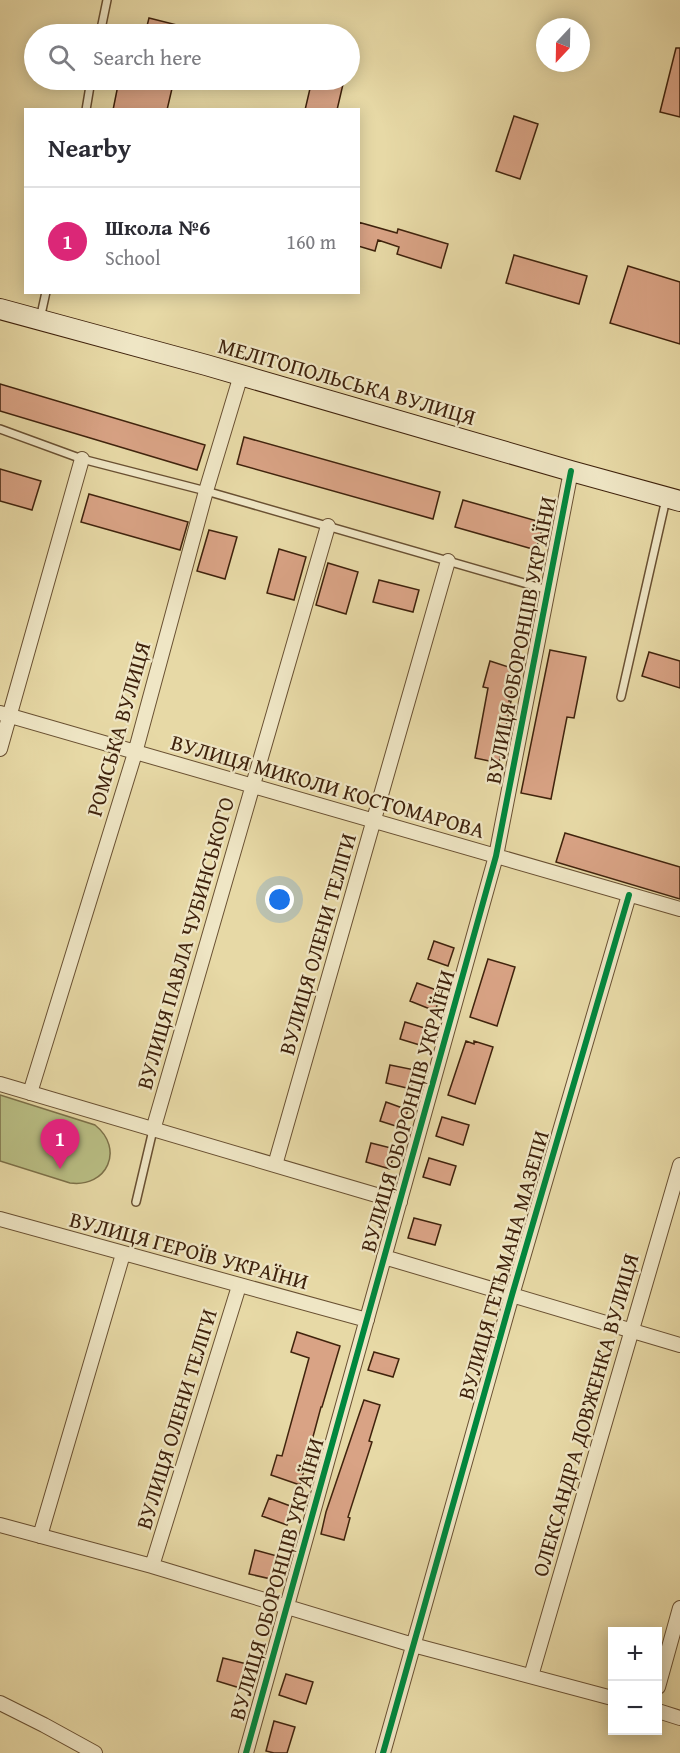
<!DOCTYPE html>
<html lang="en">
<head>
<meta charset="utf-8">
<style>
	body { margin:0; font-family:"Gentium Book Plus",serif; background:#f7f7f7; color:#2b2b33 }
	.controls { position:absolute; right:18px; bottom:18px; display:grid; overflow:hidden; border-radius:0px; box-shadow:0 3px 15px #0003 }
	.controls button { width:54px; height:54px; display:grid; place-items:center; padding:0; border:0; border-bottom:2px solid #e1e1e2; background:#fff; color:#2b2b33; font:30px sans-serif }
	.compass { position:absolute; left:536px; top:18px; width:54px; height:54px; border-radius:50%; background:#fff; box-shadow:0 3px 15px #0003; rotate:202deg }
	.you { position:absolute; left:280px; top:900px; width:21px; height:21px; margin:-15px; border:4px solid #fff; border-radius:50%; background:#1a73e8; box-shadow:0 0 0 9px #1a73e833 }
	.badge { display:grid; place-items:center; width:39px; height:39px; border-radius:50%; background:#db2777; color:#fff; font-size:20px; font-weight:700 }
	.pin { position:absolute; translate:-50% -50px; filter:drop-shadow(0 2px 3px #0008) }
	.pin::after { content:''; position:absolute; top:32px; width:21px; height:18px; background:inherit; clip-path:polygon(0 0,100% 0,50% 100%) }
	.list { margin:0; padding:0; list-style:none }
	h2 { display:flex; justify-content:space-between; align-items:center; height:78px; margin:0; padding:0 24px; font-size:26px }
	h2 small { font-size:20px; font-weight:400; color:#7c7c81 }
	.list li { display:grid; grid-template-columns:39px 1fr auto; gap:18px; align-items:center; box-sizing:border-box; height:108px; padding:0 24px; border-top:2px solid #e1e1e2 }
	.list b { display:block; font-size:22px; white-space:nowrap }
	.list p { margin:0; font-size:20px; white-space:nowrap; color:#7c7c81 }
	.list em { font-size:20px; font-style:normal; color:#7c7c81 }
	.icon { flex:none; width:33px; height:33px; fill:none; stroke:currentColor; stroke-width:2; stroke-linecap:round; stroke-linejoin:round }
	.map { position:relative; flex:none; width:680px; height:1753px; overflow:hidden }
	.search { position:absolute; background:#fff; box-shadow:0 3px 15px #0003; left:24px; top:24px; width:336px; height:66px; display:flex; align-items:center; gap:15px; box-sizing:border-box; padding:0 21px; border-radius:33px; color:#7c7c81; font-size:22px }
	.panel { position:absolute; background:#fff; box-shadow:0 3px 15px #0003; left:24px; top:108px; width:336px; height:186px; border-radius:0px }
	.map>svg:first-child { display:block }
	.green { fill:#b9be84; stroke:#7c7048; stroke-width:1.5 }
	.building { fill:#d9a385; stroke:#3f220c; stroke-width:1.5 }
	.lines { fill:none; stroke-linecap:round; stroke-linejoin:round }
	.service-casing { stroke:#695032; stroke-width:10 }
	.minor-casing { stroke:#695032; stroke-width:16 }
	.secondary-casing { stroke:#3f220c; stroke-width:22 }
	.service { stroke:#efe6c5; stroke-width:7 }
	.minor { stroke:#efe6c5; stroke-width:14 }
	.secondary { stroke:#efe6c5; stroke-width:20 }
	.cycleway-casing { stroke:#efe6c5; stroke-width:10 }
	.cycleway { stroke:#00873e; stroke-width:6 }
	.labels { text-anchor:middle; stroke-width:4.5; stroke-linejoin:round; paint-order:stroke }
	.street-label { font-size:22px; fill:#3f220c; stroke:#efe6c5 }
</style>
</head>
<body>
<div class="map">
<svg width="680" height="1753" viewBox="0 0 680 1753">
	<rect width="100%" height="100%" fill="#e7d9a6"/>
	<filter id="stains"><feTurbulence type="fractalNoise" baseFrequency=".00333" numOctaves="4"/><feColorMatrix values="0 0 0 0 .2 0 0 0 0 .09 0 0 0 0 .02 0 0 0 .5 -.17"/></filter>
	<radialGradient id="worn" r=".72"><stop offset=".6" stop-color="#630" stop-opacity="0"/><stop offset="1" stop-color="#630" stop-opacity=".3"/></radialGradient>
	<!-- green -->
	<path class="green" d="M 0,1095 L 95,1125 C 125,1149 107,1188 70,1183 L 0,1161 Z"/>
	<!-- building -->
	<path class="building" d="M 149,18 L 197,30 L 197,34 L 145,34 Z
		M 676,48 L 680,48 L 680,117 L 660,112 Z
		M 119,80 L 174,80 L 167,110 L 113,110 Z
		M 312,80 L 344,80 L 337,110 L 305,110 Z
		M 514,116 L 538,124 L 520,179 L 496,171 Z
		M 358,222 L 397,233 L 398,229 L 448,244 L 441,268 L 397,254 L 399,247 L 378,240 L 375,251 L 358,246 Z
		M 514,255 L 587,276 L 579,304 L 506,283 Z
		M 628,266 L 680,282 L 680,344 L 610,323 Z
		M 0,384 L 205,445 L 197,470 L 0,411 Z
		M 244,437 L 440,492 L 433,519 L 237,464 Z
		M 0,469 L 41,481 L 32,510 L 0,501 Z
		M 89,494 L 188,522 L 180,550 L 81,522 Z
		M 463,500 L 544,523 L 536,550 L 455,527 Z
		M 209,530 L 237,537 L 225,579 L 197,571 Z
		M 279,549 L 306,557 L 294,600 L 267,593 Z
		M 328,563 L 358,572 L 346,614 L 316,605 Z
		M 379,580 L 419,590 L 413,612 L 373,602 Z
		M 550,650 L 586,657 L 574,718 L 567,717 L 551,799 L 521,793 Z
		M 649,652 L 680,661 L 680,688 L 642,676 Z
		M 490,661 L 518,670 L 509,701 L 511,701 L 499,763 L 475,758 L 488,688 L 483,687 Z
		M 565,833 L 680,867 L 680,899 L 556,862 Z
		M 434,941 L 454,948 L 448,966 L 428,959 Z
		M 488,959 L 515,967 L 497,1026 L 470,1017 Z
		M 417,983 L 442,992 L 435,1011 L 410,1001 Z
		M 405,1022 L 428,1029 L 423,1046 L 400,1039 Z
		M 466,1041 L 474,1044 L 474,1041 L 493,1047 L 475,1104 L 448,1095 Z
		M 390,1065 L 415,1070 L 411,1089 L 386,1083 Z
		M 386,1102 L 408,1110 L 402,1128 L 380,1121 Z
		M 442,1117 L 469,1125 L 463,1145 L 436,1136 Z
		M 371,1143 L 395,1149 L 390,1169 L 366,1162 Z
		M 429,1158 L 456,1166 L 450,1185 L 423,1177 Z
		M 414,1218 L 441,1225 L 435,1245 L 408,1238 Z
		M 297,1332 L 340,1346 L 322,1407 L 321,1407 L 300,1485 L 271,1475 L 277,1455 L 282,1456 L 309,1358 L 291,1352 Z
		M 374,1352 L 399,1359 L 393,1377 L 368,1370 Z
		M 364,1400 L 380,1405 L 369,1441 L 372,1442 L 348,1517 L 350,1518 L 344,1540 L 321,1534 L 326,1512 Z
		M 269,1498 L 293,1507 L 287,1525 L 262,1516 Z
		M 255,1550 L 277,1556 L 271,1579 L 249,1574 Z
		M 223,1658 L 247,1664 L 240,1688 L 217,1681 Z
		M 286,1674 L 313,1682 L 306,1704 L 279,1695 Z
		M 274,1721 L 295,1727 L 287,1753 L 274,1753 L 266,1751 Z"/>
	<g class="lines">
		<!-- service casing -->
		<g class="service-casing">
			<path id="service" d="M 100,34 L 107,0
				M 86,110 L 91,80
				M 40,319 L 46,292
				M 0,429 L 82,459 L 206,491 L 548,590
				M 621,697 L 666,499
				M 136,1202 L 153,1130"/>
		</g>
		<!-- minor casing -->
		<g class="minor-casing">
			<path id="minor" d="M 0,713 L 680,909
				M 0,749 L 82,459
				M 0,1084 L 400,1202
				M 30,1093 L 135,753 L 206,491 L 241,375
				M 153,1130 L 328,526
				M 275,1165 L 448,561
				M 0,1219 L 367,1320
				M 384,1257 L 680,1345
				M 0,1525 L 152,1566 L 413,1645 L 612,1698
				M 40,1536 L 123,1254
				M 152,1566 L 239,1286
				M 531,1676 L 680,1165
				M 658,1687 L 680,1608
				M 0,1703 L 44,1725 L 95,1753
				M 658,1711 L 680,1718
				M 246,1753 L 496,856 L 571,471
				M 383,1753 L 512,1295 L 629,895"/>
		</g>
		<!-- secondary casing -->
		<g class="secondary-casing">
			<path id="secondary" d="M 0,309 L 206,365 L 571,471 L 680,501"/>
		</g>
		<!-- service -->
		<use href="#service" class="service"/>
		<!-- minor -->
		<use href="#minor" class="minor"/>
		<!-- secondary -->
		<use href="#secondary" class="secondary"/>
		<!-- cycleway casing -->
		<g class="cycleway-casing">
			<path id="cycleway" d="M 246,1753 L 496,856 L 571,471
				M 383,1753 L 512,1295 L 629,895"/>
		</g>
		<!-- cycleway -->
		<use href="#cycleway" class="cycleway"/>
	</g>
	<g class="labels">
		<!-- street labels -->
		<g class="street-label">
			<text transform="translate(347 381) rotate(16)" y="8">МЕЛІТОПОЛЬСЬКА ВУЛИЦЯ</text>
			<text transform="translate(520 640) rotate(-79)" y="8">ВУЛИЦЯ ОБОРОНЦІВ УКРАЇНИ</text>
			<text transform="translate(118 729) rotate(-74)" y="8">РОМСЬКА ВУЛИЦЯ</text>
			<text transform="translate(328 786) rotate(16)" y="8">ВУЛИЦЯ МИКОЛИ КОСТОМАРОВА</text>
			<text transform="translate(185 943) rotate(-74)" y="8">ВУЛИЦЯ ПАВЛА ЧУБИНСЬКОГО</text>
			<text transform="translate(317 944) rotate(-74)" y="8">ВУЛИЦЯ ОЛЕНИ ТЕЛІГИ</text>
			<text transform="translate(407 1111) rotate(-74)" y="8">ВУЛИЦЯ ОБОРОНЦІВ УКРАЇНИ</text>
			<text transform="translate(189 1250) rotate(15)" y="8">ВУЛИЦЯ ГЕРОЇВ УКРАЇНИ</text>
			<text transform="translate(503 1265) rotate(-74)" y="8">ВУЛИЦЯ ГЕТЬМАНА МАЗЕПИ</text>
			<text transform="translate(585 1415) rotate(-74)" y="8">ОЛЕКСАНДРА ДОВЖЕНКА ВУЛИЦЯ</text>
			<text transform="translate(176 1419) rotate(-73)" y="8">ВУЛИЦЯ ОЛЕНИ ТЕЛІГИ</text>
			<text transform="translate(276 1579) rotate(-74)" y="8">ВУЛИЦЯ ОБОРОНЦІВ УКРАЇНИ</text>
		</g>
	</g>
	<rect width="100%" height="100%" filter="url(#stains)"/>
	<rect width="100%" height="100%" fill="url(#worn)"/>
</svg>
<div class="controls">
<button>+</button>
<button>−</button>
</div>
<svg class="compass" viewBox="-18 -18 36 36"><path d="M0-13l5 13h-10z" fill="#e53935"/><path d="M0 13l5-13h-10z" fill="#7c7c81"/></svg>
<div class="you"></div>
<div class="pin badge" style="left:60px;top:1169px">1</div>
<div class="search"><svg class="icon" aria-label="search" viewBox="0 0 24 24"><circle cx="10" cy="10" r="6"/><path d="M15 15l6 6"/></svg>Search here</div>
<section class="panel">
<h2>Nearby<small></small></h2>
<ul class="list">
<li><span class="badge">1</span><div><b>Школа №6</b><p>School</p></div><em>160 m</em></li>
</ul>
</section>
</div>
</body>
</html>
